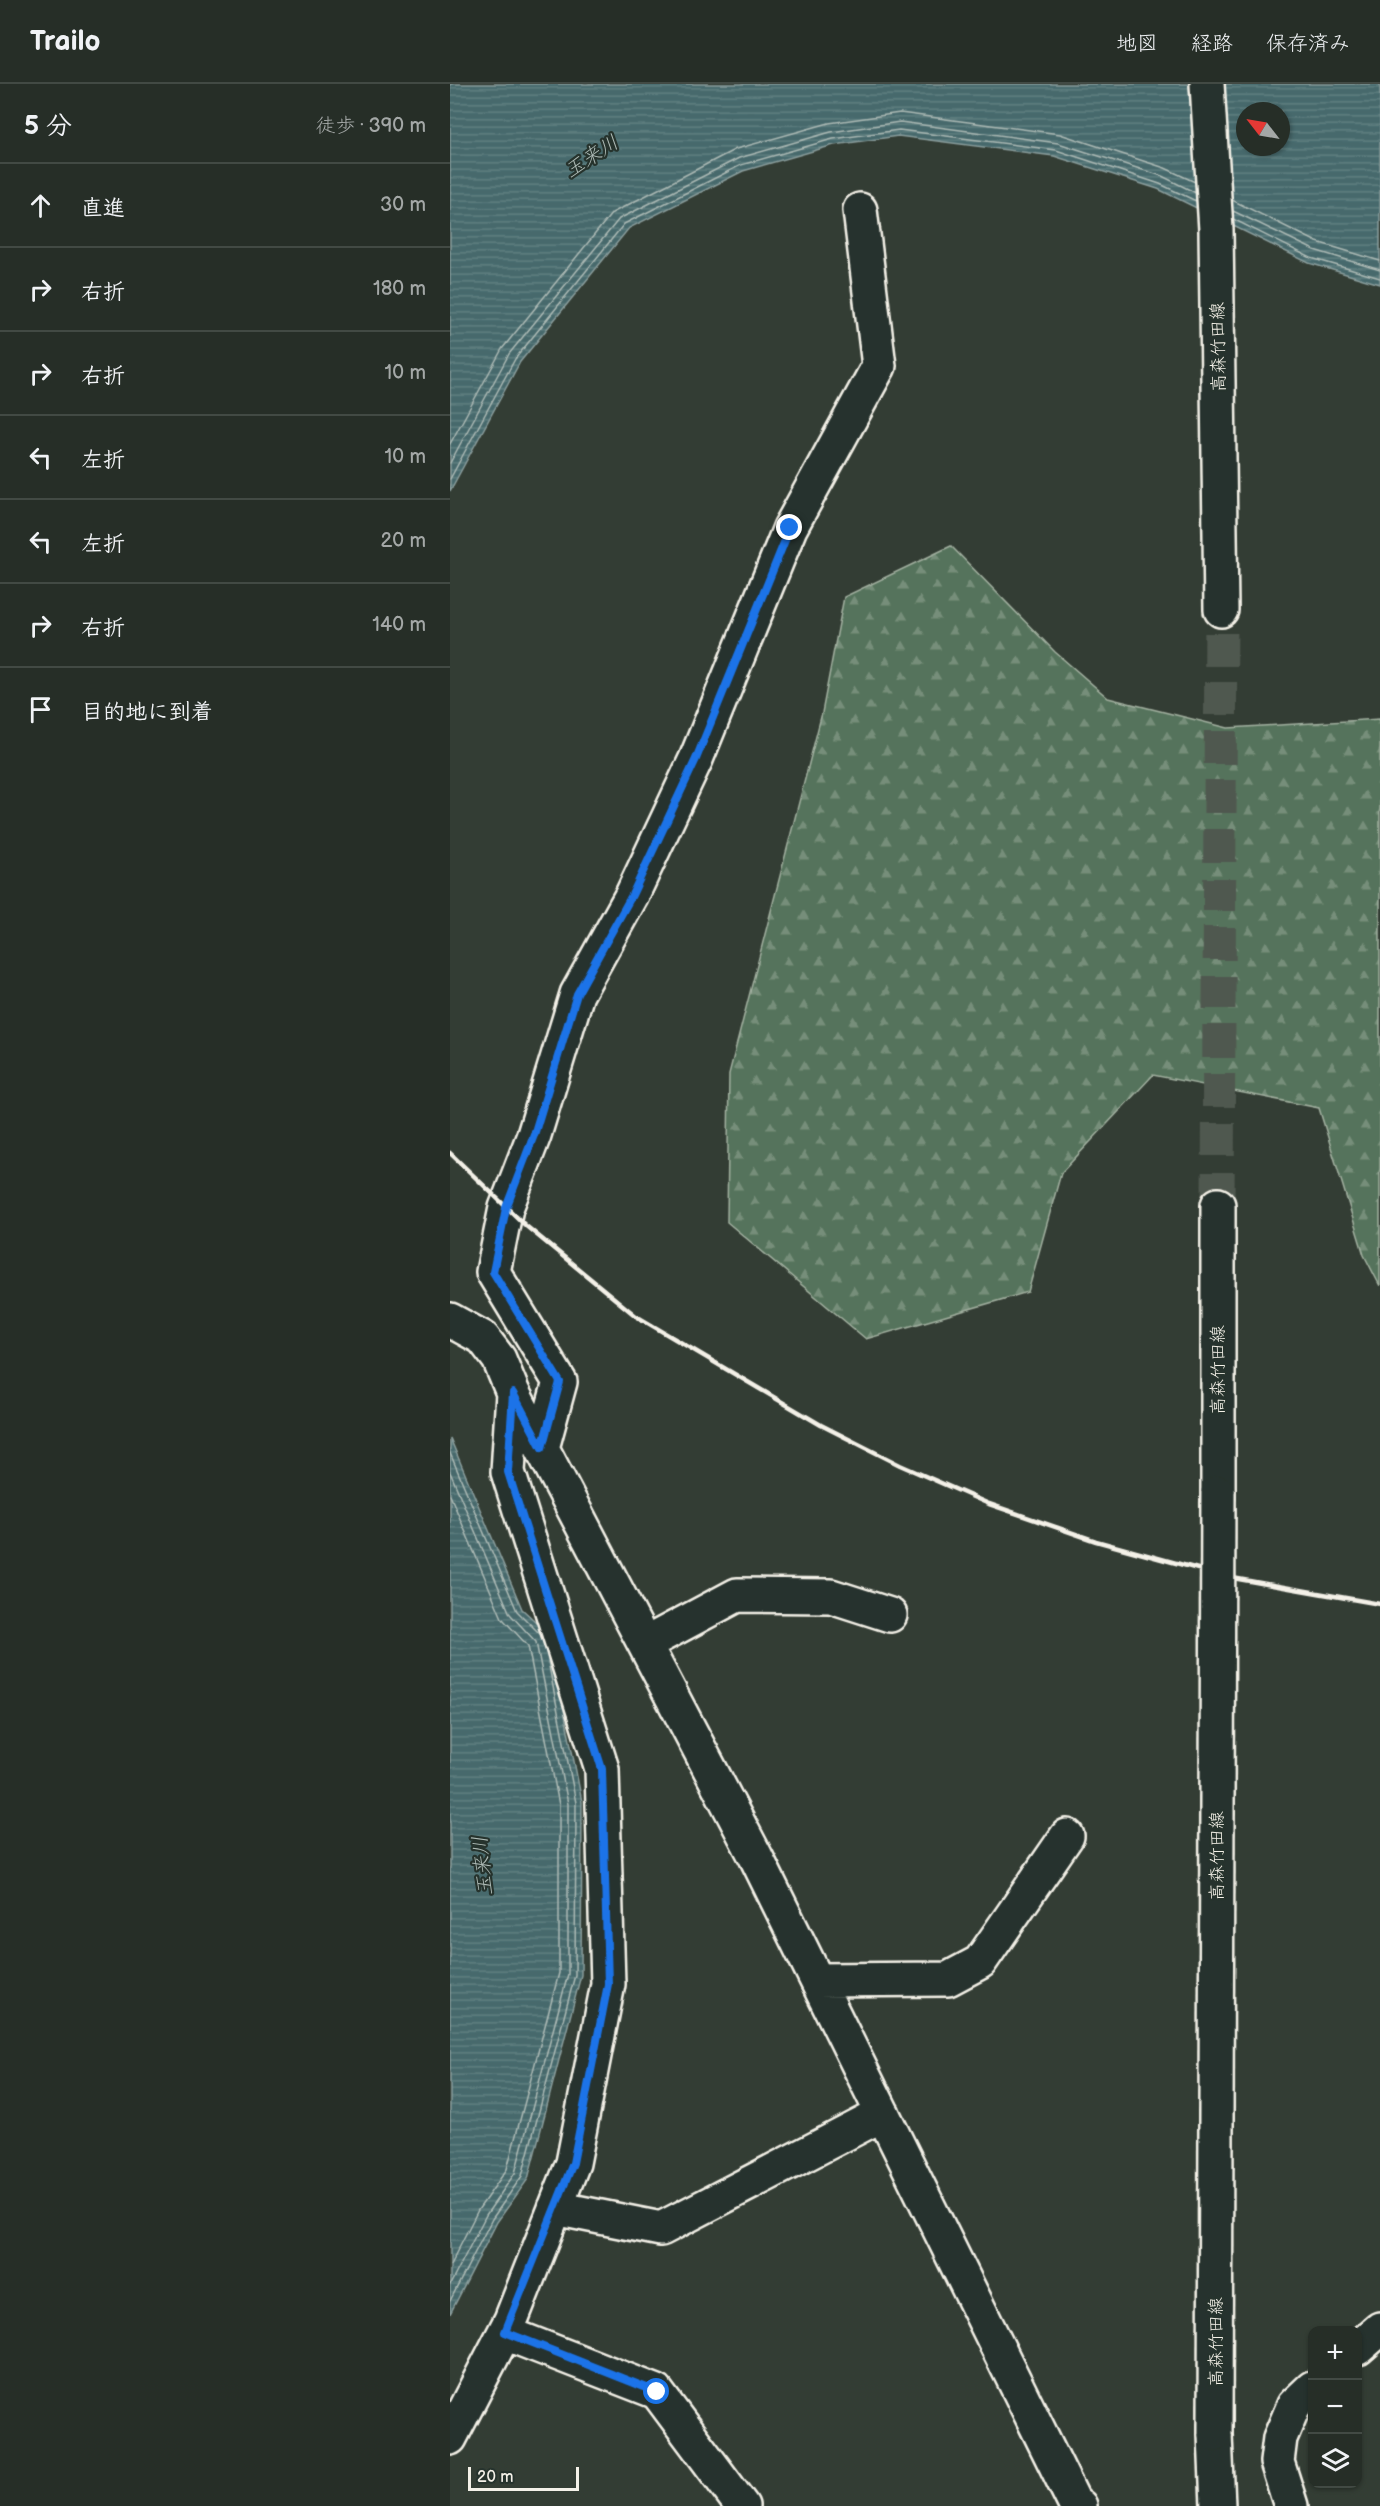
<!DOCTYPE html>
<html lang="ja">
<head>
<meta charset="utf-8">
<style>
	body { margin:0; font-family:"Balsamiq Sans","Klee One",sans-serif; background:#323a33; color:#f1f3f6 }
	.controls { position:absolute; right:18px; bottom:18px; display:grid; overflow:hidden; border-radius:12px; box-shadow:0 2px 4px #0004 }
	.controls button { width:54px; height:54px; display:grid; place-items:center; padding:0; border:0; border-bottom:2px solid #424a44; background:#262e27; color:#f1f3f6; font:30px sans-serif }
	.compass { position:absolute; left:786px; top:18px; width:54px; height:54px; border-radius:50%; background:#262e27; box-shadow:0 2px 4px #0004; rotate:301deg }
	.scale { position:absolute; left:18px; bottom:15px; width:111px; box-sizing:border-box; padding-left:6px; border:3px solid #f4f1e8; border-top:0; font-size:16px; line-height:21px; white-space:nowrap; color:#f4f1e8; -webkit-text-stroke:4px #26332d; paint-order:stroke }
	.stop { position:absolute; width:18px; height:18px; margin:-14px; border:4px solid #1a73e8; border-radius:50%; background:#fff }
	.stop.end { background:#1a73e8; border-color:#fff; box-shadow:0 2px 6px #0008 }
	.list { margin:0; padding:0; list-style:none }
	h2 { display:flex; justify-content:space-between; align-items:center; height:78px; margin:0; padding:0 24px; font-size:26px }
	h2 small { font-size:20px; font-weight:400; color:#a4a8a7 }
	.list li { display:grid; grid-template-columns:39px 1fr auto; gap:18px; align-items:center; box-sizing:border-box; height:84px; padding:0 24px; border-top:2px solid #424a44 }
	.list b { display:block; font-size:22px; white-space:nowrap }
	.list em { font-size:20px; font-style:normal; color:#a4a8a7 }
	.icon { flex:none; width:33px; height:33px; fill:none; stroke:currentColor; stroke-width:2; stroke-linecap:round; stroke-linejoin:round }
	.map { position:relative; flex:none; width:930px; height:2422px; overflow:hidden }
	header { display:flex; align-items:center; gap:36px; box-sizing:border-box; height:84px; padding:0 30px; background:#262e27; border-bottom:2px solid #424a44 }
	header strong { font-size:28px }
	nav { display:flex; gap:33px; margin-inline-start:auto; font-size:21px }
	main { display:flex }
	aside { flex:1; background:#262e27 }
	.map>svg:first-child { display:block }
	.forest { fill:url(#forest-firs); stroke:#a4b2a2; stroke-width:1.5 }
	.water { fill:url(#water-rules); stroke:#8c9f9e; stroke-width:1.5; fill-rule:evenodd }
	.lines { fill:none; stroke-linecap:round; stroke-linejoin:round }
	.shore { stroke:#aebbb6; stroke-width:1.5 }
	.major-tunnel { stroke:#50584f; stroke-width:33; stroke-dasharray:33 16; stroke-linecap:butt }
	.minor-casing { stroke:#f4f1e8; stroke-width:38 }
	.major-casing { stroke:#f4f1e8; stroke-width:38 }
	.minor { stroke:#26332d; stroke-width:33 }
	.major { stroke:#26332d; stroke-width:33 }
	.rail { stroke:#f4f1e8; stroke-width:4.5 }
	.major-bridge-casing { stroke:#f4f1e8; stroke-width:38; stroke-linecap:butt }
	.major-bridge { stroke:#26332d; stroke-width:33 }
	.route { stroke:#1a73e8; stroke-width:8 }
	.labels { text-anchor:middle; stroke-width:4.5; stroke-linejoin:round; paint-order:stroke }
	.street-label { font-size:18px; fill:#f4f1e8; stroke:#26332d }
	.water-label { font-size:20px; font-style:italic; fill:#aebbb6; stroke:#26332d }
</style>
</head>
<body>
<header>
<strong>Trailo</strong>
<nav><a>地図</a><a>経路</a><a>保存済み</a></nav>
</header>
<main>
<aside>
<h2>5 分<small>徒歩 · 390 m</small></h2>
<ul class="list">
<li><svg class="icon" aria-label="ahead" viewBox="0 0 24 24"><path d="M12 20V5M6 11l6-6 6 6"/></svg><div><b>直進</b></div><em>30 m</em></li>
<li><svg class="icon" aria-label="right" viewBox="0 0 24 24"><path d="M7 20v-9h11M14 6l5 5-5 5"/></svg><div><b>右折</b></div><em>180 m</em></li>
<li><svg class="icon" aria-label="right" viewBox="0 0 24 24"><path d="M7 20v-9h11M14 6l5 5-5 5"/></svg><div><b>右折</b></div><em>10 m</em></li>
<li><svg class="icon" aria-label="left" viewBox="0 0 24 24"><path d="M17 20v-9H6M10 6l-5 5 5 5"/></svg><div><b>左折</b></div><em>10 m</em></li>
<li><svg class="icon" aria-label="left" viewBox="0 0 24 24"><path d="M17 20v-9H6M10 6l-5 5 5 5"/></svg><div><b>左折</b></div><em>20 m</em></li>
<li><svg class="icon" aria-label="right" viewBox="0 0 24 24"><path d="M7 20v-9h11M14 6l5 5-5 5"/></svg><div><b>右折</b></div><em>140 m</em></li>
<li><svg class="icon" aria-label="arrive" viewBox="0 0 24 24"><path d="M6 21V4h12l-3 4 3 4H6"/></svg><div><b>目的地に到着</b></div></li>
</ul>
</aside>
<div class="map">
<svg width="930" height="2422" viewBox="0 0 930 2422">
	<defs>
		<pattern id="forest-firs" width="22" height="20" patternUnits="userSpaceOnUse" patternTransform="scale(1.5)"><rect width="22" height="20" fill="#55735b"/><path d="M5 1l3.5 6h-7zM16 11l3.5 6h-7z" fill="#768e7a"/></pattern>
		<pattern id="water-rules" width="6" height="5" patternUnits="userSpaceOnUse" patternTransform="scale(1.5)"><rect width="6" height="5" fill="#46696c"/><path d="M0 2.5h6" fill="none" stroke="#617f81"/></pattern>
	</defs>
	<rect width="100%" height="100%" fill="#333d34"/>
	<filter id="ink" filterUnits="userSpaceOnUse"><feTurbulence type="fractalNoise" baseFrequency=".0167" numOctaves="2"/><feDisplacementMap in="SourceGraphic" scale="12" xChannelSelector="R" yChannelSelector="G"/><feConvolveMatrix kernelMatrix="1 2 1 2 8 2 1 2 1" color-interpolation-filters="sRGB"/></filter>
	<g filter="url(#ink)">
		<!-- forest -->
		<path class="forest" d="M 501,462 L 605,568 L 658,614 L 778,644 L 930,635 L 930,1202 L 914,1171 L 869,1024 L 703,991 L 611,1089 L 578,1208 L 416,1255 L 277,1138 L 279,990 L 372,629 L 394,513 Z"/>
		<!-- water -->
		<path class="water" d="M 0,0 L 930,0 L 930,200 L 859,179 L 708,105 L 604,72 L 448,52 L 384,61 L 293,87 L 179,144 L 70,278 L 0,407 ZM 795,27 L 831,27 L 831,63 L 795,63 Z
			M 0,1354 L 72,1525 L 99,1550 L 132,1718 L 131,1891 L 78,2095 L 47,2138 L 0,2230 Z"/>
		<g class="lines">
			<!-- shore -->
			<path class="shore" d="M 782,116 L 867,158 L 930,177
				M 783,127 L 864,166 L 930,186
				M 783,135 L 861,174 L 930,194
				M 0,360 L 52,265 L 162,129 L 286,65 L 379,39 L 450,29 L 610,50 L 715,84 L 745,98
				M 0,379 L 59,270 L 169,135 L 289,74 L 381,48 L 450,38 L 608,59 L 712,92 L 746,109
				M 0,395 L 65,275 L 174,140 L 291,81 L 383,55 L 449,46 L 606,66 L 710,100 L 746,117
				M 0,1369 L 67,1527 L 91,1551
				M 0,1388 L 60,1530 L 86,1558 L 118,1720 L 118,1890 L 65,2089 L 36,2131 L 0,2201
				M 0,1411 L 52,1534 L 78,1562 L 109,1721 L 109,1889 L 57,2085 L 28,2126 L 0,2181
				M 0,2217 L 42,2135 L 72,2092 L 125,1891 L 126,1719 L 96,1567"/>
			<!-- major-tunnel -->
			<path class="major-tunnel" d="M 768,1121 L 771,526"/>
			<!-- minor casing -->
			<g class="minor-casing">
				<path id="minor" d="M 0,1236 L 33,1254 L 49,1275 L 63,1309 L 306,1773 L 624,2418 L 630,2422
					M 92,1364 L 110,1298 L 43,1188 L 56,1124 L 84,1051 L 127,910 L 182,811 L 246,675 L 340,444 L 429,282 L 410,126
					M 195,1560 L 287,1511 L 381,1512 L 440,1531
					M 367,1896 L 498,1895 L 530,1878 L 617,1752
					M 105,2124 L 211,2145 L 433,2030
					M 55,2249 L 207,2308 L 292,2422
					M 908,2264 L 930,2245
					M 0,2354 L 61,2236 L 123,2079 L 158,1900 L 152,1685 L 58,1388 L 63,1309
					M 841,2422 L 827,2378 L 830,2354 L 844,2321 L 862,2304"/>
			</g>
			<!-- major casing -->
			<g class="major-casing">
				<path id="major" d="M 757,0 L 766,146 L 771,526
					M 768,1408 L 768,1121
					M 765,2350 L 768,2422"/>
			</g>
			<!-- minor -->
			<use href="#minor" class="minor"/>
			<!-- major -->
			<use href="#major" class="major"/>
			<!-- rail -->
			<path class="rail" d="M 0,1069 L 76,1142 L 186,1232 L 371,1341 L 450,1381 L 539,1420 L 646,1457 L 777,1493 L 930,1520"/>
			<!-- major-bridge casing -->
			<g class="major-bridge-casing">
				<path id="major-bridge" d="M 765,2350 L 768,1408"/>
			</g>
			<!-- major-bridge -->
			<use href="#major-bridge" class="major-bridge"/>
		</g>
	</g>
	<g class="lines" filter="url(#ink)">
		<!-- route -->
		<path class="route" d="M 207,2308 L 55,2248 L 123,2079 L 158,1900 L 152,1685 L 58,1388 L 63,1309 L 92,1364 L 110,1298 L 43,1188 L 56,1124 L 84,1051 L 127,910 L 182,811 L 246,675 L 340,444"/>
	</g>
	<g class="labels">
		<!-- street labels -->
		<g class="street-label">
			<text transform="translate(768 263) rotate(-91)" y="6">高森竹田線</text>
			<text transform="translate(768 1286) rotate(-90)" y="6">高森竹田線</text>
			<text transform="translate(767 1772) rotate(-90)" y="6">高森竹田線</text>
			<text transform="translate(766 2258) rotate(-90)" y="6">高森竹田線</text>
		</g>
		<!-- water labels -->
		<g class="water-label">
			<text transform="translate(141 72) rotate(-33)" y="7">玉来川</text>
			<text transform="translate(32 1782) rotate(-96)" y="7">玉来川</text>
		</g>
	</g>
</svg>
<div class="controls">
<button>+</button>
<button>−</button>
<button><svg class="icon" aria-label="layers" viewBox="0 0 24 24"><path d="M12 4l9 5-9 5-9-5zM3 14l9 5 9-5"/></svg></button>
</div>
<svg class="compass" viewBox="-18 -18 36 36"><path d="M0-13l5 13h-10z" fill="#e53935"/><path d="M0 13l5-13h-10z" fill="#a4a8a7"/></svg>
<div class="scale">20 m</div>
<div class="stop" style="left:207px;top:2308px"></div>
<div class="stop end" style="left:340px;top:444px"></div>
</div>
</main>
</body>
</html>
